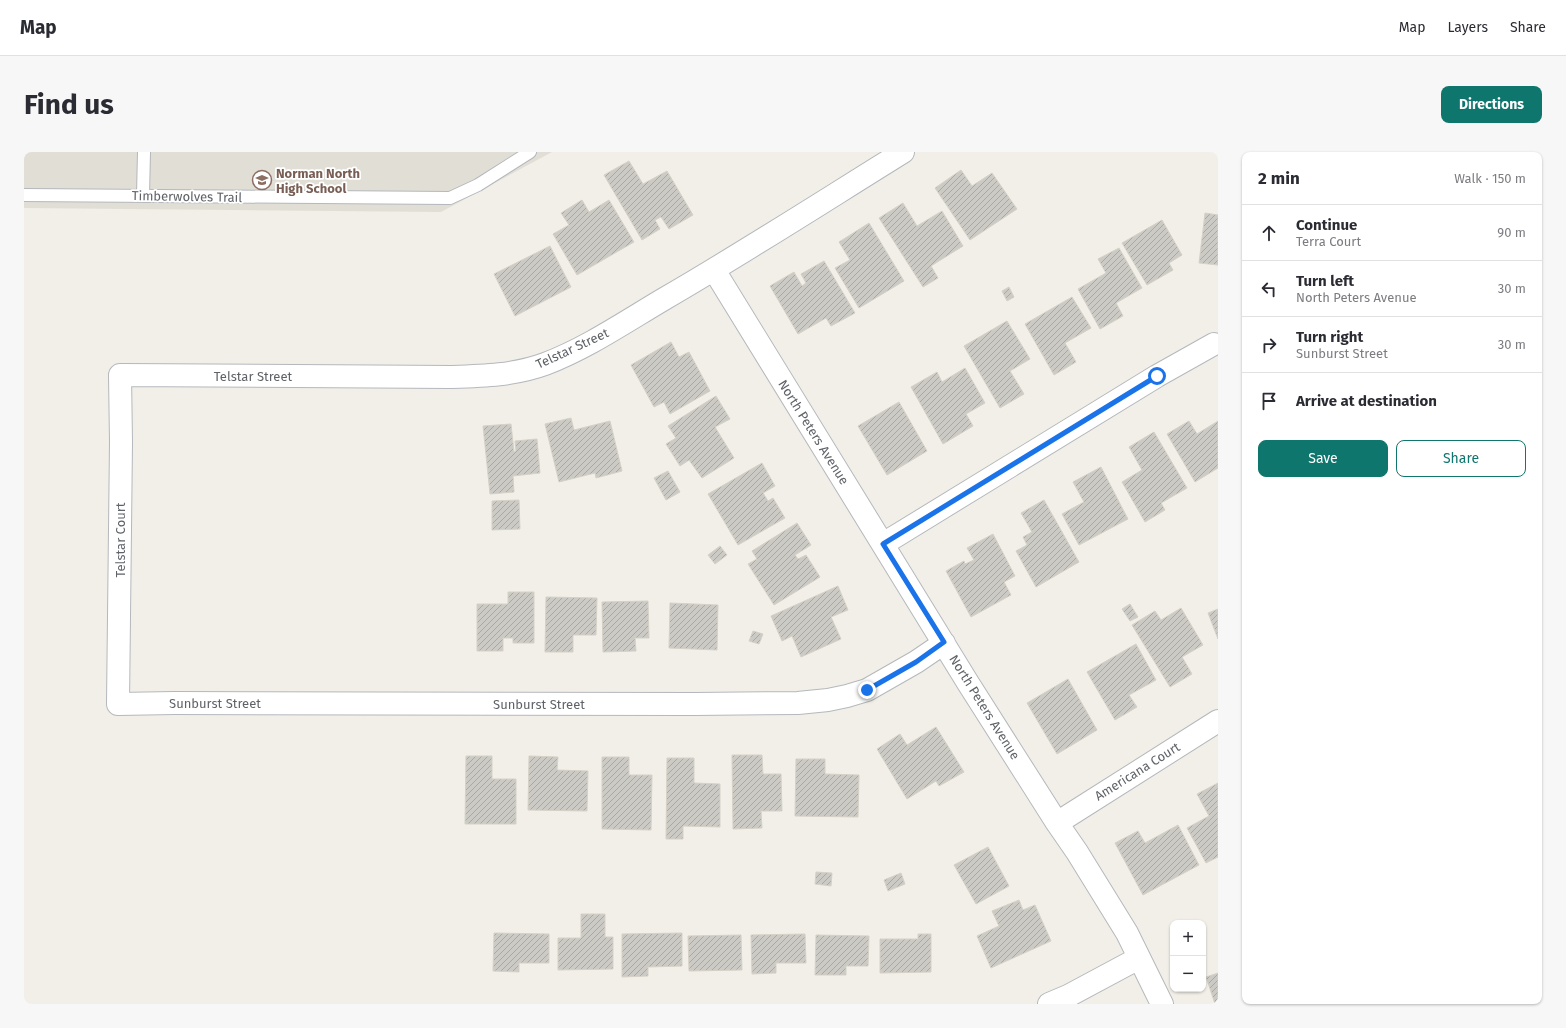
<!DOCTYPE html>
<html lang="en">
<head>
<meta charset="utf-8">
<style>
	body { margin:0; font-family:"Fira Sans",sans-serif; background:#f7f7f7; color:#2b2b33 }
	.controls { position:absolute; right:12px; bottom:12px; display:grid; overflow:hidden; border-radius:8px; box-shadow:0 1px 3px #0004 }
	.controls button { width:36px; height:36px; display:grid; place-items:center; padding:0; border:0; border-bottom:1px solid #e1e1e2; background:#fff; color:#2b2b33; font:20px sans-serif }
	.stop { position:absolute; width:12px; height:12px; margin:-9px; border:3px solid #1a73e8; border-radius:50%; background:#fff }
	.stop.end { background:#1a73e8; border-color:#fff; box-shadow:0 1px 4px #0008 }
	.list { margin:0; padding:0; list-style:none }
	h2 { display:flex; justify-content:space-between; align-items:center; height:52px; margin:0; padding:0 16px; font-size:17px }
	h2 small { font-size:13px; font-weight:400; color:#7c7c81 }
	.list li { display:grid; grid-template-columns:26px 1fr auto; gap:12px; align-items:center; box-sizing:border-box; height:56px; padding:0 16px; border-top:1px solid #e1e1e2 }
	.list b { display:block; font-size:15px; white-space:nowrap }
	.list p { margin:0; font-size:13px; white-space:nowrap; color:#7c7c81 }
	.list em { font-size:13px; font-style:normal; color:#7c7c81 }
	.actions { display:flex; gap:8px; padding:12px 16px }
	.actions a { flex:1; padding:9px 0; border:1px solid #0f766e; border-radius:8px; text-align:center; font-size:14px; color:#0f766e }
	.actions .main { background:#0f766e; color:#fff }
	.icon { flex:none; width:22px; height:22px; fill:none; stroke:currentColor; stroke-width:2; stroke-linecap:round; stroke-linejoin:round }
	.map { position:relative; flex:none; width:1194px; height:852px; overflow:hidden; border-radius:8px }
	header { display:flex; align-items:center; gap:24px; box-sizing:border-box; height:56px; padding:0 20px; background:#fff; border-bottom:1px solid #e1e1e2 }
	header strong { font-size:19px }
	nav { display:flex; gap:22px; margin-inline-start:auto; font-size:14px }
	.intro { display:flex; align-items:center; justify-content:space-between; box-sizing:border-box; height:96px; padding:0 24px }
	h1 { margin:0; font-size:28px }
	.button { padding:10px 18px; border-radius:8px; background:#0f766e; color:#fff; font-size:14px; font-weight:700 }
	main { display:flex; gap:24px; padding:0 24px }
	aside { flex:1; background:#fff; border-radius:8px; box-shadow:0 1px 3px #0004 }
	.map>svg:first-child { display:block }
	.education { fill:#e1ded6 }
	.building { fill:url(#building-hatch); stroke:#d6d1c6 }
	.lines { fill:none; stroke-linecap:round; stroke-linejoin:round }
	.service-casing { stroke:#b5b8bc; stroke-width:14 }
	.minor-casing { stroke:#b5b8bc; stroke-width:24 }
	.service { stroke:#fff; stroke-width:12 }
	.minor { stroke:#fff; stroke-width:22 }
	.route { stroke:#1a73e8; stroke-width:5 }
	.labels { text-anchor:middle; stroke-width:3.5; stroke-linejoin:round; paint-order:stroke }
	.education-label { font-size:13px; font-weight:bold; fill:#785e54; stroke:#fff; text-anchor:start }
	.street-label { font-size:13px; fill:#5f6368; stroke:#fff }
</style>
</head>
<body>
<header>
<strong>Map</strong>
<nav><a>Map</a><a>Layers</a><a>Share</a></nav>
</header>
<div class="intro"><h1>Find us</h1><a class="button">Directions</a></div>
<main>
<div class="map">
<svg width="1194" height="852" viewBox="0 0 1194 852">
	<defs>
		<pattern id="building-hatch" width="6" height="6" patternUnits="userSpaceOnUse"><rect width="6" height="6" fill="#cccac5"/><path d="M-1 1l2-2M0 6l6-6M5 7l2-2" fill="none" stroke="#a9a8a4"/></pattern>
	</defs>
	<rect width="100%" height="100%" fill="#f1efe8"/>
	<!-- education -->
	<path class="education" d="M 0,0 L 528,0 L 417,60 L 0,56 Z"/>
	<!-- building -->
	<path class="building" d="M 605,9 L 619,32 L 643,19 L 669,63 L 645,77 L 637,65 L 631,68 L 636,77 L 618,88 L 580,23 Z
		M 937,18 L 948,34 L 968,21 L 993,57 L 946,88 L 911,36 Z
		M 558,48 L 565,60 L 585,48 L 610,90 L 553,123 L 529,82 L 545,73 L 537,61 Z
		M 879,51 L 893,74 L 918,59 L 939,94 L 907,114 L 914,126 L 899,135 L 855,66 Z
		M 1181,61 L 1194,63 L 1194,113 L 1175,111 Z
		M 1138,68 L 1158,103 L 1145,111 L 1149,118 L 1123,133 L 1098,91 Z
		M 845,71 L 880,129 L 835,156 L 811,116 L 826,108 L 815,90 Z
		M 526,94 L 547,135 L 491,164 L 470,122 Z
		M 1095,96 L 1118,136 L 1092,151 L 1099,164 L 1076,177 L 1054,137 L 1082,121 L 1074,107 Z
		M 800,109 L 831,161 L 807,174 L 802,166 L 774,182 L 746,134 L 770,120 L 778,134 L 782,131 L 777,122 Z
		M 985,135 L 990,145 L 983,149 L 978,139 Z
		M 1048,145 L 1067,176 L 1041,191 L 1052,210 L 1030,223 L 1001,172 Z
		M 983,169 L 1006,207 L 986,219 L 1000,242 L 976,256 L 940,194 Z
		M 647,190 L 655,205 L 665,200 L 686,239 L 646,262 L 640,250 L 630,255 L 607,213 Z
		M 941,216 L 961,251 L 942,262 L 949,274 L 919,292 L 887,235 L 913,220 L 918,230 Z
		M 692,244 L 706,267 L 691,275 L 710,306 L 678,326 L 665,308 L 656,314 L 642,292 L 652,286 L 644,274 Z
		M 875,250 L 903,299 L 863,323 L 834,274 Z
		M 547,266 L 550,278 L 586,269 L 598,319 L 572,326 L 571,321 L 535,330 L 521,272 Z
		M 1165,269 L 1173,282 L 1194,269 L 1194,316 L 1171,330 L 1143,282 Z
		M 487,272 L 490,300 L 492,299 L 491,289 L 513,287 L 516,321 L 489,324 L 490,340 L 466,342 L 459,274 Z
		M 1130,280 L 1163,336 L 1137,351 L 1141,358 L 1121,370 L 1098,330 L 1118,318 L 1105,295 Z
		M 738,311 L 751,334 L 739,341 L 744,349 L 749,346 L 761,366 L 714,393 L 684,342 Z
		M 1077,315 L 1104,367 L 1055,393 L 1038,362 L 1060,350 L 1049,330 Z
		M 644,319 L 656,340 L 642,348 L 630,326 Z
		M 495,348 L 496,377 L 468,378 L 468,349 Z
		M 1020,348 L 1055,410 L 1012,435 L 992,399 L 1003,393 L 999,385 L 1008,380 L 997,361 Z
		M 773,371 L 787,393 L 771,403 L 774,407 L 782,403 L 796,425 L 750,453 L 724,412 L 733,407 L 728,399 Z
		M 969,382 L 991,424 L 980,430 L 987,443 L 947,465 L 922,419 L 940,409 L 941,412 L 950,408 L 943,396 Z
		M 696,394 L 703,403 L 691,412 L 684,403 Z
		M 814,434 L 824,458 L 807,465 L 817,487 L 777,505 L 768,484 L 758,489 L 747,464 Z
		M 484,440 L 510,440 L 510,491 L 489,491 L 489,486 L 479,486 L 479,499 L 453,499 L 453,452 L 484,452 Z
		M 522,445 L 573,446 L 572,483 L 549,483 L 549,500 L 521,500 Z
		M 624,449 L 625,486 L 611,486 L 612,499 L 579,500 L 578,450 Z
		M 646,451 L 694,453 L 693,498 L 645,496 Z
		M 1106,452 L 1114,465 L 1106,469 L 1098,457 Z
		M 1157,456 L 1179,493 L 1158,505 L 1168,522 L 1146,535 L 1108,473 L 1131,459 L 1137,468 Z
		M 1194,457 L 1194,487 L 1184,461 Z
		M 729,479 L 739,482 L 735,492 L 725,489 Z
		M 1112,492 L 1132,528 L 1105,543 L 1113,555 L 1091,568 L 1063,520 Z
		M 1044,527 L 1073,578 L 1033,602 L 1003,551 Z
		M 912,575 L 940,620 L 915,634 L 912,629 L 883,647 L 853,597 L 876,582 L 883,593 Z
		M 708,603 L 738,603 L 739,622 L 757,622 L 758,659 L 737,659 L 738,676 L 709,677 Z
		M 442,604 L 468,604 L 468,627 L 492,627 L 492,672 L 441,672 Z
		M 505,604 L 534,605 L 533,618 L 564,619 L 563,659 L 504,658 Z
		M 578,605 L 605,605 L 605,623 L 628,623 L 627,678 L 578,677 Z
		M 643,606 L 670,606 L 670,631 L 696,632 L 696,675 L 659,674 L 659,687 L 642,687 Z
		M 772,607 L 801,607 L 801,622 L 835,623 L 834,665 L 771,664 Z
		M 1194,631 L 1194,705 L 1182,711 L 1163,676 L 1185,664 L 1173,642 Z
		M 1154,673 L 1175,713 L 1119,743 L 1091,691 L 1114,679 L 1121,691 Z
		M 964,695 L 985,734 L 952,752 L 930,713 Z
		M 792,720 L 808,721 L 807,734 L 791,732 Z
		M 877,721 L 881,732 L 864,739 L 860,728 Z
		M 995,748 L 999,758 L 1011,753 L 1027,789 L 967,816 L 953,784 L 975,774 L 968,759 Z
		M 557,762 L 581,762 L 581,785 L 589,785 L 589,817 L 534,818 L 534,786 L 557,786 Z
		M 470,781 L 525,782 L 525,811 L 495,811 L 495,820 L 469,819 Z
		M 658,781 L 658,814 L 624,815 L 624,824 L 598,825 L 598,782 Z
		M 781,782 L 782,811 L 752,811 L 752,821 L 728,822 L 727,783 Z
		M 894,782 L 907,782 L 907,820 L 856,821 L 856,787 L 894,787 Z
		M 717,783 L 718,818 L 665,819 L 664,784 Z
		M 792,783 L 845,784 L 844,814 L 822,814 L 822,823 L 791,823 Z
		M 1194,821 L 1194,852 L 1191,852 L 1182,825 Z"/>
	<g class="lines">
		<!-- service casing -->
		<g class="service-casing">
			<path id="service" d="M 0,43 L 426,46 L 454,33 L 506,0
				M 119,43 L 120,0"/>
		</g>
		<!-- minor casing -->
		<g class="minor-casing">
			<path id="minor" d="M 879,0 C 800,49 721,100 640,147 C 601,170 563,196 521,212 C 491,223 460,224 428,225 L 96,223 L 97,290 L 94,552 L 150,551 L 671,552 L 774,551 L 804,548 L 823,544 L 843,538 L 892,510 L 920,491
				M 690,118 L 944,531 L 1033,671 L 1053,700 L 1103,781 L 1138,852
				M 859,392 L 1133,224 L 1190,192
				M 1033,671 L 1194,569
				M 1025,852 L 1044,844 L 1115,806"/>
		</g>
		<!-- service -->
		<use href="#service" class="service"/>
		<!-- minor -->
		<use href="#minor" class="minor"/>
	</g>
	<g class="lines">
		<!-- route -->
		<path class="route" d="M 843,538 L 892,510 L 920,490 L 859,392 L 1133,224"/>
	</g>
	<!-- icons -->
	<defs>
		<g id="school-ring" transform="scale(1)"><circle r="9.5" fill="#fff" stroke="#8d6e63" stroke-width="1.5"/><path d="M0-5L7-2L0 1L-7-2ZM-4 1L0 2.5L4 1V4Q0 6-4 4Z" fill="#8d6e63"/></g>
	</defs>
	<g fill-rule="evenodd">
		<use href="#school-ring" x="238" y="28"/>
	</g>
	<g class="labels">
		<!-- education labels -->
		<g class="education-label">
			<text x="252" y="26">Norman North<tspan x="252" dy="15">High School</tspan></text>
		</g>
		<!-- street labels -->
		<g class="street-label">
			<text transform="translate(163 44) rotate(1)" y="5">Timberwolves Trail</text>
			<text transform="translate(548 196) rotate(-25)" y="5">Telstar Street</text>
			<text x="229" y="229">Telstar Street</text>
			<text transform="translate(790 280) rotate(58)" y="5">North Peters Avenue</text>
			<text transform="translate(96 388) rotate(-90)" y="5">Telstar Court</text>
			<text x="191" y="556">Sunburst Street</text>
			<text x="515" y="557">Sunburst Street</text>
			<text transform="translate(961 555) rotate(58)" y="5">North Peters Avenue</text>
			<text transform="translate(1113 619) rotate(-32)" y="5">Americana Court</text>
		</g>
	</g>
</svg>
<div class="controls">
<button>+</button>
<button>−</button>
</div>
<div class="stop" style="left:1133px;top:224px"></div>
<div class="stop end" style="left:843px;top:538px"></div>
</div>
<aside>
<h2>2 min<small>Walk · 150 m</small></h2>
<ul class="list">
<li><svg class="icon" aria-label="ahead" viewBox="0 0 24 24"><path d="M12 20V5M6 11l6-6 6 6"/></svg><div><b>Continue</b><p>Terra Court</p></div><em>90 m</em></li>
<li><svg class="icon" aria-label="left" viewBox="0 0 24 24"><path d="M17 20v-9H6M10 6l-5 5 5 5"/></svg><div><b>Turn left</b><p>North Peters Avenue</p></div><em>30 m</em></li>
<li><svg class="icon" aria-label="right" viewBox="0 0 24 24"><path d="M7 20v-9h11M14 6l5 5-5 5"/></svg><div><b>Turn right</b><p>Sunburst Street</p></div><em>30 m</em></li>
<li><svg class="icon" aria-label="arrive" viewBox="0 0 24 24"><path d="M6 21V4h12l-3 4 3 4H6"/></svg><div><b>Arrive at destination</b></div></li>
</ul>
<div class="actions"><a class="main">Save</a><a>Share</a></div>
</aside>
</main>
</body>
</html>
